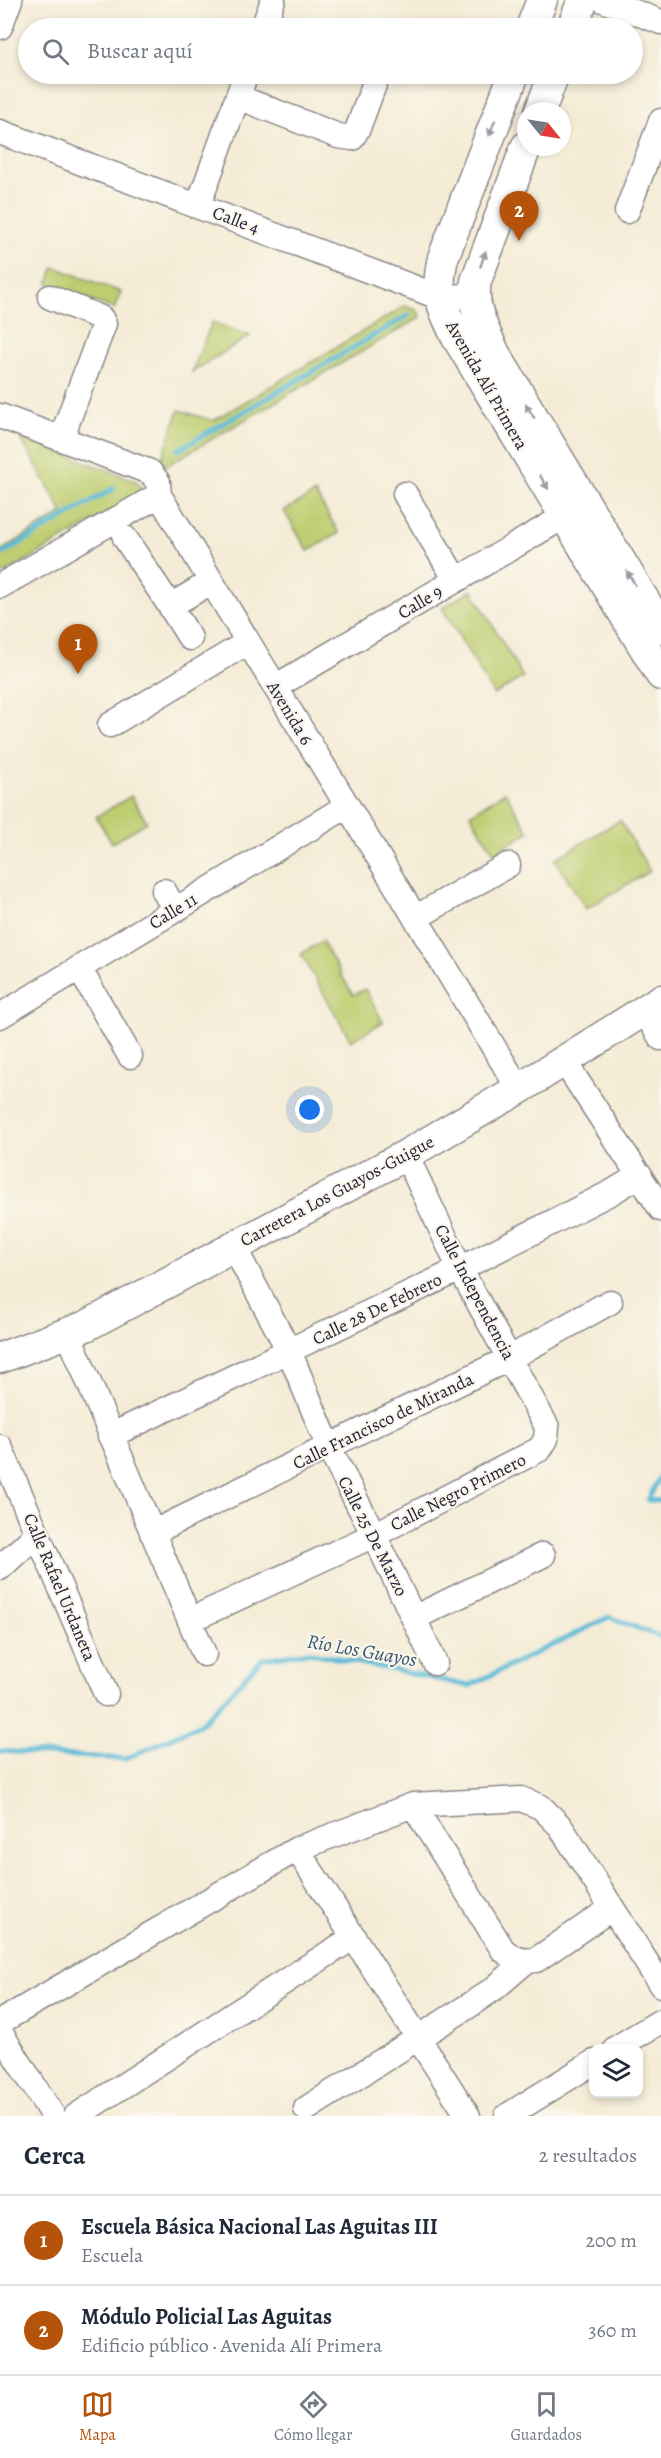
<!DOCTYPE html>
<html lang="es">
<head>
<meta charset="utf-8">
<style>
	body { margin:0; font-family:Alegreya,serif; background:#f6f6f7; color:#1f2937 }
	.controls { position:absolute; right:18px; bottom:18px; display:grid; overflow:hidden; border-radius:12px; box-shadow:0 3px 9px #0003 }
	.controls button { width:54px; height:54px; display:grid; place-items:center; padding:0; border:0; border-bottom:2px solid #e0e1e3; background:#fff; color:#1f2937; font:30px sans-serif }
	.compass { position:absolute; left:517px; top:102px; width:54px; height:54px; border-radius:50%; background:#fff; box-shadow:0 3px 9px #0003; rotate:120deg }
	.you { position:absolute; left:310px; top:1110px; width:21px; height:21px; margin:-15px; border:4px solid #fff; border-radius:50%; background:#1a73e8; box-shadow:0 0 0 9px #1a73e833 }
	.badge { display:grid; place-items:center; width:39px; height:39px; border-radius:50%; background:#b45309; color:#fff; font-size:20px; font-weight:700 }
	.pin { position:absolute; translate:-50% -50px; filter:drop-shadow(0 2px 3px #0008) }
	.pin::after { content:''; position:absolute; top:32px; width:21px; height:18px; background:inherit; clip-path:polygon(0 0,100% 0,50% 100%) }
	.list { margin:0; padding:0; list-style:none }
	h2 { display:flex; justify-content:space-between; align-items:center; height:78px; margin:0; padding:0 24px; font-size:26px }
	h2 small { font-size:20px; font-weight:400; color:#747a83 }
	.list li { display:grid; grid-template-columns:39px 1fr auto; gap:18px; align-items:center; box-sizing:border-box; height:90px; padding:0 24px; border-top:2px solid #e0e1e3 }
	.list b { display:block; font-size:22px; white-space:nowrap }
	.list p { margin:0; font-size:20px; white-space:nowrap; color:#747a83 }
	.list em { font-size:20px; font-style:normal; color:#747a83 }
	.icon { flex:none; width:33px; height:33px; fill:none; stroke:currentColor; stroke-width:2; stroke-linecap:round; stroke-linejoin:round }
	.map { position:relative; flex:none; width:661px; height:2116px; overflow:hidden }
	.search { position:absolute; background:#fff; box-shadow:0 3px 9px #0003; left:18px; right:18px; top:18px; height:66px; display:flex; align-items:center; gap:15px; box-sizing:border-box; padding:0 21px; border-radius:33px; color:#747a83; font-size:22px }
	.sheet { height:258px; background:#fff }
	nav { display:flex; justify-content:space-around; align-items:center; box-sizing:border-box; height:84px; border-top:2px solid #e0e1e3; background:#fff; font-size:16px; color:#747a83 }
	nav a { display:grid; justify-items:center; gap:3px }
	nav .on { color:#b45309 }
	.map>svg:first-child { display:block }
	.green { fill:#bdcd70; stroke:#707856; stroke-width:1.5 }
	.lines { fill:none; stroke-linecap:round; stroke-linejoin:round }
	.stream { stroke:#59bad7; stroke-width:5 }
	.minor-casing { stroke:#8b8788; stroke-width:27 }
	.major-casing { stroke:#8b8788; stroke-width:33 }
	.minor { stroke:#fff; stroke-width:24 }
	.major { stroke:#fff; stroke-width:30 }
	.oneway { fill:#9c9ca7 }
	.labels { text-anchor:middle; stroke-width:4.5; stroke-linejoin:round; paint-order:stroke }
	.street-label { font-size:18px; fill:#22223b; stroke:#fbf7ec }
	.water-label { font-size:20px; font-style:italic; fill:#355772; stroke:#fbf7ec }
</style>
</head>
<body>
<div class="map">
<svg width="661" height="2116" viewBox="0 0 661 2116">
	<rect width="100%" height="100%" fill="#fbf7ec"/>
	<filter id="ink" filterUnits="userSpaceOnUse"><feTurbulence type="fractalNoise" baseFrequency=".0167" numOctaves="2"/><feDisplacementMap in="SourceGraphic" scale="12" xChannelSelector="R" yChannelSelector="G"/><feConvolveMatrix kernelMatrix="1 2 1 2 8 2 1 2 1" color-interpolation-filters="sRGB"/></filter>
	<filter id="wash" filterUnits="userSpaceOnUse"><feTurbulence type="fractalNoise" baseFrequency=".008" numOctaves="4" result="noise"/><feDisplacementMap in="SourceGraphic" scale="24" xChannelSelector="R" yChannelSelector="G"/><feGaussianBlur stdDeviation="1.35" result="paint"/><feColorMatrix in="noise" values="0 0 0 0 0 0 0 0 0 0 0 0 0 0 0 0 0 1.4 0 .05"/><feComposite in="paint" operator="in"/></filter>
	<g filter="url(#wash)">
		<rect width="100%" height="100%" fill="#f4ecd6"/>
		<!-- green -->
		<path class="green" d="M 54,267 L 121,292 L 114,309 L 48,284 Z
			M 405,306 L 417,310 L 421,317 L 166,466 L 160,464 L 179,410 L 213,421 Z
			M 212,322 L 250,336 L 192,372 Z
			M 20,437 L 136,481 L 141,487 L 139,495 L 0,576 L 0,551 L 63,513 Z
			M 315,493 L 339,533 L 308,551 L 284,511 Z
			M 472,590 L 523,677 L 494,695 L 442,608 Z
			M 505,792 L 529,832 L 494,853 L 470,814 Z
			M 131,796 L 147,822 L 112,843 L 96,817 Z
			M 620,820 L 650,871 L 586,909 L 555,859 Z
			M 322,941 L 353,995 L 365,989 L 383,1022 L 351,1041 L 301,954 Z"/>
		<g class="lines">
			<!-- stream -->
			<path class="stream" d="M 178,450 L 409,315
				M 0,555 L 114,488
				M 661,1474 L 648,1500 L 661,1501
				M 0,1751 L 125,1759 L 201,1724 L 262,1659 L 308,1652 L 469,1686 L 609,1617 L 661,1637"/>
		</g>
	</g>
	<g filter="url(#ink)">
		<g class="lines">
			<!-- minor casing -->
			<g class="minor-casing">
				<path id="minor" d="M 603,0 L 661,22
					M 0,27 L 10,0
					M 263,28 L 273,0
					M 238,97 L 338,136 L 352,138 L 358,128 L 378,74
					M 0,132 L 439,297 L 473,296
					M 198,206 L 246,74
					M 627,211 L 661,121
					M 50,297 L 101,318 L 104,324 L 61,439
					M 0,416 L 150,472 L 158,482 L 159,495 L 519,1089
					M 405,494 L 456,580
					M 125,538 L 170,606 L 211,582
					M 0,586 L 159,495
					M 170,606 L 190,638
					M 275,687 L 565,516
					M 110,725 L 248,642
					M 164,891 L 175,910
					M 415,918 L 508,865
					M 79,968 L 130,1056
					M 644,1011 L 661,1038
					M 0,1016 L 347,806
					M 564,1061 L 661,1209
					M 234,1247 L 289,1351 L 329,1448 L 374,1535 L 435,1663
					M 68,1333 L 204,1654
					M 110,1436 L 460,1269 L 612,1192 L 640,1175
					M 0,1447 L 106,1694
					M 152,1533 L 510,1358 L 610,1302
					M 0,1568 L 37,1534
					M 414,1618 L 543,1555
					M 190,1620 L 374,1535 L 540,1449 L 546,1439 L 547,1427 L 460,1269 L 406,1155
					M 413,1805 L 503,1950 C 514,1959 522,1962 536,1960 L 612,1908
					M 297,1849 L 468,2116
					M 0,2022 L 297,1849 L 413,1805 L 521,1799 L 541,1807 L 560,1826 L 661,1985
					M 0,2032 L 53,2116
					M 616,2048 L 661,2021
					M 306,2109 L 470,2005 L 496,1987 L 525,1962
					M 76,2116 L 354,1937
					M 507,2116 L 594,2062"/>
			</g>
			<!-- major casing -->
			<g class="major-casing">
				<path id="major" d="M 531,28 L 542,0
					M 572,28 L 583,0
					M 514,74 L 443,258 C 435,293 441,304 456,336 L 661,675
					M 540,111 L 554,74
					M 526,147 L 476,281 C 471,308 484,329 495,354 L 661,628
					M 0,1358 L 86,1326 L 406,1155 L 519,1089 L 661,1000"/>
			</g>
			<!-- minor -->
			<use href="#minor" class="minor"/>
			<!-- major -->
			<use href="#major" class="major"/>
		</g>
		<!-- one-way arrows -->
		<defs><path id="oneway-solid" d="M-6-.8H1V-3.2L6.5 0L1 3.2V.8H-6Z" transform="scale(1.5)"/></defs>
		<g class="oneway">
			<use href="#oneway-solid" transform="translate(492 128) rotate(111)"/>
			<use href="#oneway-solid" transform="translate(483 259) rotate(-71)"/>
			<use href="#oneway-solid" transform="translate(530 411) rotate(-121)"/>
			<use href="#oneway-solid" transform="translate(544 482) rotate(59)"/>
			<use href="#oneway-solid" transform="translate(631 578) rotate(-121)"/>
		</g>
	</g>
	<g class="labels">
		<!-- street labels -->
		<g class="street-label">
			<text transform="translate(236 220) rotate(21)" y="6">Calle 4</text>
			<text transform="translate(487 385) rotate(60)" y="6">Avenida Alí Primera</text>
			<text transform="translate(420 602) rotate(-31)" y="6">Calle 9</text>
			<text transform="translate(290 713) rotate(59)" y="6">Avenida 6</text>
			<text transform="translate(173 911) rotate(-31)" y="6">Calle 11</text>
			<text transform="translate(337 1191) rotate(-28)" y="6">Carretera Los Guayos-Guigue</text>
			<text transform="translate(475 1292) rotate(62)" y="6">Calle Independencia</text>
			<text transform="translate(377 1309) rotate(-26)" y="6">Calle 28 De Febrero</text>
			<text transform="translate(383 1421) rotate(-26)" y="6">Calle Francisco de Miranda</text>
			<text transform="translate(458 1492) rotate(-27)" y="6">Calle Negro Primero</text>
			<text transform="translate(373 1536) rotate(63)" y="6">Calle 25 De Marzo</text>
			<text transform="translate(60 1587) rotate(67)" y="6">Calle Rafael Urdaneta</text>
		</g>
		<!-- water labels -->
		<g class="water-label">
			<text transform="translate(362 1650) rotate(10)" y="7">Río Los Guayos</text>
		</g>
	</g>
</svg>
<div class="controls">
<button><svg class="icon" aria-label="layers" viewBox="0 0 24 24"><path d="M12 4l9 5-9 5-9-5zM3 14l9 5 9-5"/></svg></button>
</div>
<svg class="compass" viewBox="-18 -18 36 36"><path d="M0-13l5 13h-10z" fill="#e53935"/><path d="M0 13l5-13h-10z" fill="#747a83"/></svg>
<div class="you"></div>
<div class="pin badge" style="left:78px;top:674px">1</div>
<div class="pin badge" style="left:519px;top:241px">2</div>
<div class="search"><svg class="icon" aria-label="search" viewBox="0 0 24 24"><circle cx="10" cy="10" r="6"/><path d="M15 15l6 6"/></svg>Buscar aquí</div>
</div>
<section class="sheet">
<h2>Cerca<small>2 resultados</small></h2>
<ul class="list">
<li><span class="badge">1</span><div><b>Escuela Básica Nacional Las Aguitas III</b><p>Escuela</p></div><em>200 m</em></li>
<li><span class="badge">2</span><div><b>Módulo Policial Las Aguitas</b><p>Edificio público · Avenida Alí Primera</p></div><em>360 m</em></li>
</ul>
</section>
<nav>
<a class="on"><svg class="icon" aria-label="map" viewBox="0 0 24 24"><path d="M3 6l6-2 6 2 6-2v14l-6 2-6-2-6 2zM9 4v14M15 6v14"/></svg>Mapa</a>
<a><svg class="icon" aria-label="directions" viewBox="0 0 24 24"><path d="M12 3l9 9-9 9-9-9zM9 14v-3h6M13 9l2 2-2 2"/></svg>Cómo llegar</a>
<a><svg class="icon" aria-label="saved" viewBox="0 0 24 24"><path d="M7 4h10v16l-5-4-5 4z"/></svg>Guardados</a>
</nav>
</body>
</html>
